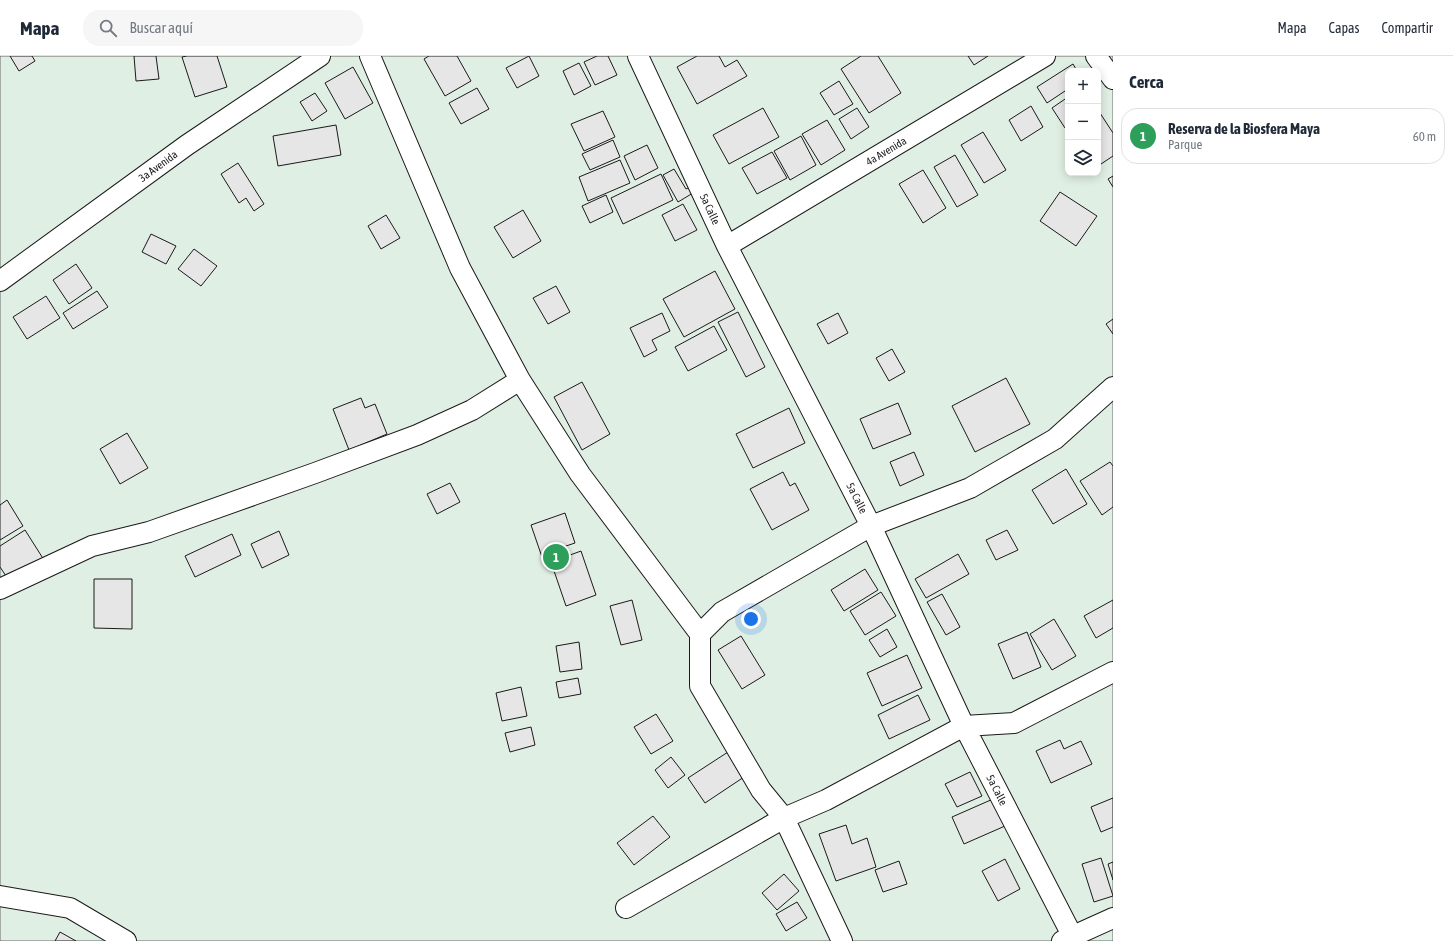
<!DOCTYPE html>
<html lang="es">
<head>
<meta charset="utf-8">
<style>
	body { margin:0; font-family:"Asap Condensed",sans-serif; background:#f6f6f7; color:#1f2937 }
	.controls { position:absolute; right:12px; top:12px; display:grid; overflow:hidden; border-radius:8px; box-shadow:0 2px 10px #0003 }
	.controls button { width:36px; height:36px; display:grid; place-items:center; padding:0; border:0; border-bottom:1px solid #e0e1e3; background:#fff; color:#1f2937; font:20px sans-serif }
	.you { position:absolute; left:751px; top:563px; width:14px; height:14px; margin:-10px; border:3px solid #fff; border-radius:50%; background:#1a73e8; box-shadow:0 0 0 6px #1a73e833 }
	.badge { display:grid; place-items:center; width:26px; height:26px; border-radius:50%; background:#d93025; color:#fff; font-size:13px; font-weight:700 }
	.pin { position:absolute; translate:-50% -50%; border:2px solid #fff; box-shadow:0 1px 4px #0006 }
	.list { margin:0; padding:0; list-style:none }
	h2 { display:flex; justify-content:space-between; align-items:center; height:52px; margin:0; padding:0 16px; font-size:17px }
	h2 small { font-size:13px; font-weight:400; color:#747a83 }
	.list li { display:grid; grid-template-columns:26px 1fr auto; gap:12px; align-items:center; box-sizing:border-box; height:56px; margin:0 8px 8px; padding:0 8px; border:1px solid #e0e1e3; border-radius:16px }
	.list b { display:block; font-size:15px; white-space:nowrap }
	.list p { margin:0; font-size:13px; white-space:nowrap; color:#747a83 }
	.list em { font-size:13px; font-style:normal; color:#747a83 }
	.icon { flex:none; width:22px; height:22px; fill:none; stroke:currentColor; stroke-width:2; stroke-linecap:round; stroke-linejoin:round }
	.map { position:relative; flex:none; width:1113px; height:885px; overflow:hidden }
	header { display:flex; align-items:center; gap:24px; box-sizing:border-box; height:56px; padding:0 20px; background:#fff; border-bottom:1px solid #e0e1e3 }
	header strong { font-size:19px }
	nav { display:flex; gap:22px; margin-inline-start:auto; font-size:14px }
	.search { width:280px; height:36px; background:#f6f6f7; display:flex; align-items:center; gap:10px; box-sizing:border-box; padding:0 14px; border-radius:16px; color:#747a83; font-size:15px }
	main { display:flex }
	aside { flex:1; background:#fff }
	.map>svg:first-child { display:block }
	.green { fill:#e0efe3; stroke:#6a6a6a; fill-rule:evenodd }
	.building { fill:#e6e6e6; stroke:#1a1a1a }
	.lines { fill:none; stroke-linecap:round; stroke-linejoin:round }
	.minor-casing { stroke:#1a1a1a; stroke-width:22 }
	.minor { stroke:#fff; stroke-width:20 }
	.labels { text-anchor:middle; stroke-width:3; stroke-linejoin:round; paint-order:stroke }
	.street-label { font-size:11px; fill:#1a1a1a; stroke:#fff }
</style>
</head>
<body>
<header>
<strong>Mapa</strong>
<div class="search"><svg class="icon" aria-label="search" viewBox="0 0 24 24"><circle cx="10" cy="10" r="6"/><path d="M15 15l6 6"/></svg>Buscar aquí</div>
<nav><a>Mapa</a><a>Capas</a><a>Compartir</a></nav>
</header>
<main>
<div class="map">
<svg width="1113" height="885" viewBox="0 0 1113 885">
	<rect width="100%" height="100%" fill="#fff"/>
	<!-- green -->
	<path class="green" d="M 0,0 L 1113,0 L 1113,885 L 0,885 ZM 1068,15 L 1098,15 L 1098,117 L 1068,117 Z"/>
	<!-- building -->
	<path class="building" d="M 10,0 L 32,0 L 35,5 L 19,15 Z
		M 134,0 L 156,0 L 159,23 L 136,25 Z
		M 187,0 L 217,0 L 227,31 L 195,41 L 182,1 Z
		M 429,0 L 457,0 L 471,25 L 445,40 L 424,3 Z
		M 529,0 L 539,20 L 517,32 L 506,12 Z
		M 597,0 L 608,0 L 617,19 L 595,29 L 584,6 Z
		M 697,0 L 719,0 L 725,11 L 737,4 L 747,20 L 697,48 L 677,11 Z
		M 861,0 L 878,0 L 901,37 L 869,57 L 841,13 Z
		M 968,0 L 988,0 L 974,9 Z
		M 579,7 L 591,30 L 574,39 L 563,15 Z
		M 1073,8 L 1077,15 L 1068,15 L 1068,33 L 1047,47 L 1037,31 Z
		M 353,11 L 373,47 L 345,63 L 325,27 Z
		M 839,25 L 853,48 L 834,59 L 820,37 Z
		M 477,32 L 489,53 L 461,68 L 449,47 Z
		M 315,37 L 327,55 L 312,65 L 300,46 Z
		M 1068,41 L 1068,69 L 1065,72 L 1052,52 Z
		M 1031,50 L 1043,71 L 1021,85 L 1009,64 Z
		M 763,52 L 779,81 L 729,108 L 713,79 Z
		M 857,52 L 869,71 L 851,83 L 839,63 Z
		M 603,55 L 615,81 L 584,95 L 571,68 Z
		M 1100,57 L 1113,77 L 1113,100 L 1101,108 L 1098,104 L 1098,59 Z
		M 827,64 L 845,94 L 821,109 L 802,78 Z
		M 336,69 L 341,99 L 278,110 L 273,80 Z
		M 983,76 L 1006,114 L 984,127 L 961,89 Z
		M 801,80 L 816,109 L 790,124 L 774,95 Z
		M 613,84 L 620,101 L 590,114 L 582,98 Z
		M 647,89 L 658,112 L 635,124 L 624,100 Z
		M 772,96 L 787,122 L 757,138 L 742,112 Z
		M 955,99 L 978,139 L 957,151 L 934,111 Z
		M 620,104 L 630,127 L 588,145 L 579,121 Z
		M 238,107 L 264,148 L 254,155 L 246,142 L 239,147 L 221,118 Z
		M 674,113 L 686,133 L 690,131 L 693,137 L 678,146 L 663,119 Z
		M 923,114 L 946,152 L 923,167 L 899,128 Z
		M 661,118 L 673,144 L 623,168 L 611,142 Z
		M 1113,120 L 1113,131 L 1108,123 Z
		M 1060,136 L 1097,160 L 1076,190 L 1040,165 Z
		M 606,139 L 613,156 L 590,167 L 582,150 Z
		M 683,148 L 697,174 L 675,185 L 662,159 Z
		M 523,154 L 541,185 L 513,202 L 494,171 Z
		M 386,159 L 400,182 L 381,193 L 368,170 Z
		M 151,178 L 176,190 L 166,208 L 142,196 Z
		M 194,193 L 217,210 L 201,230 L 178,213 Z
		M 76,208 L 92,232 L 69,248 L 53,224 Z
		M 715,215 L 735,253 L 684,281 L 663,243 Z
		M 556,230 L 570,256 L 548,268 L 533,242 Z
		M 97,235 L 108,251 L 73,273 L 63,257 Z
		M 46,240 L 60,262 L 27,283 L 13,261 Z
		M 738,256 L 765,311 L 746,321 L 718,266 Z
		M 662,257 L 670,275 L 652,284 L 657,294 L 644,301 L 630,272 Z
		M 838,257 L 848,277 L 828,288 L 817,268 Z
		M 1113,263 L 1113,278 L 1106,268 Z
		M 714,270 L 727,294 L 688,315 L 675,291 Z
		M 892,293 L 905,316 L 889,325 L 876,302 Z
		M 1006,322 L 1030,368 L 975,396 L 952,350 Z
		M 582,326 L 610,378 L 582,394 L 554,341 Z
		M 361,342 L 365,352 L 375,348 L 387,378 L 349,394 L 333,353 Z
		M 898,347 L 911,378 L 873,393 L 860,363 Z
		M 789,352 L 805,387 L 753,412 L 736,378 Z
		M 127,377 L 148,412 L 120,428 L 100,393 Z
		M 914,396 L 924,419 L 900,430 L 890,406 Z
		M 1110,406 L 1113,410 L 1113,451 L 1102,459 L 1080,425 Z
		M 1066,413 L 1087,448 L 1053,468 L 1032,434 Z
		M 783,416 L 790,430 L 795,427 L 809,454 L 772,474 L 750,433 Z
		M 450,427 L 460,446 L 437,458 L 427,438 Z
		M 7,444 L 23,470 L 0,484 L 0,449 Z
		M 565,457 L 575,487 L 554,494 L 557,499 L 543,504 L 531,469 Z
		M 25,474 L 44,504 L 10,526 L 0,511 L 0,490 Z
		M 1007,474 L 1018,494 L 996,504 L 986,484 Z
		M 279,475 L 289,499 L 262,512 L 251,488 Z
		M 232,478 L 241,499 L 195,521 L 185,500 Z
		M 581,495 L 596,539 L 566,550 L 551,506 Z
		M 958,498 L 969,518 L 926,542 L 915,523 Z
		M 865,513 L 878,534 L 844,555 L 831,534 Z
		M 94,523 L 132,523 L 132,573 L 94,572 Z
		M 881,536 L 896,560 L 865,579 L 850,555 Z
		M 942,538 L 960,571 L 946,579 L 927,546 Z
		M 632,544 L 642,584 L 621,589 L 610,550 Z
		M 1113,544 L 1113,572 L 1096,582 L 1084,560 Z
		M 1054,563 L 1076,600 L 1052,614 L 1030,578 Z
		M 887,573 L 897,591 L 880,601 L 869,584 Z
		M 1027,576 L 1041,611 L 1013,623 L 998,588 Z
		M 741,580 L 765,619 L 742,633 L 718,594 Z
		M 579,586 L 582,613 L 560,616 L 556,590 Z
		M 907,599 L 922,632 L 882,650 L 867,617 Z
		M 578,622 L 581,638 L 559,642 L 556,626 Z
		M 521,631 L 527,660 L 502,665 L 496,637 Z
		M 918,639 L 930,664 L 889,683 L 878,659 Z
		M 656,658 L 673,685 L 651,698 L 634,671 Z
		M 531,671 L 535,689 L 510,696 L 505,677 Z
		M 1060,684 L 1064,693 L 1081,685 L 1092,708 L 1051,727 L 1036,695 Z
		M 728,696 L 744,721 L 705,747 L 688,722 Z
		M 671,701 L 685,719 L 668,732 L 655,714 Z
		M 970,716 L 982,740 L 957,751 L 945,728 Z
		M 1113,742 L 1113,771 L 1101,776 L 1091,751 Z
		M 993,743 L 1005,770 L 964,788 L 952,761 Z
		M 653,760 L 670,781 L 634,809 L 617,787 Z
		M 846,769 L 852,788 L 867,782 L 876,811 L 836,825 L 819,778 Z
		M 1101,802 L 1113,840 L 1094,846 L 1082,808 Z
		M 1005,803 L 1020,833 L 998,845 L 982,815 Z
		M 899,805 L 907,828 L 883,836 L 875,814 Z
		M 1113,806 L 1113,824 L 1108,808 Z
		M 784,818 L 799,835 L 777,854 L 762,837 Z
		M 797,846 L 807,862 L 786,875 L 776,858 Z
		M 60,876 L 76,885 L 55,885 Z"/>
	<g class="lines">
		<!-- minor casing -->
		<g class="minor-casing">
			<path id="minor" d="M 370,0 L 460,212 L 520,324 L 580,418 L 700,578 L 700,630 L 761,734 L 784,762 L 842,885
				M 638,0 L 727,190 L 871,470 L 964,670 L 1075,885
				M 1096,0 L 1113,23
				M 727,190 L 1045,0
				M 0,225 L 187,89 L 320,0
				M 0,533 L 92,490 L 149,476 L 315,417 L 417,379 L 472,354 L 520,324
				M 700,578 L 722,556 L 871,470 L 970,432 L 1055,383 L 1113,331
				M 0,840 L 70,852 L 126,885
				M 626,852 L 784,762 L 826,744 L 964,670 L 1014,667 L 1113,616
				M 1062,885 L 1113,862"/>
		</g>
		<!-- minor -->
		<use href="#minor" class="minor"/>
	</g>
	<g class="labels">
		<!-- street labels -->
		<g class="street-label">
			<text transform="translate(886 95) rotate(-31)" y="4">4a Avenida</text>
			<text transform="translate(158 110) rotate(-36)" y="4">3a Avenida</text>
			<text transform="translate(710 153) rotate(65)" y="4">5a Calle</text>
			<text transform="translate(857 442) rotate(63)" y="4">5a Calle</text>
			<text transform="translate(997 734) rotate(63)" y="4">5a Calle</text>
		</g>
	</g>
</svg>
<div class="controls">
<button>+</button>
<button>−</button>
<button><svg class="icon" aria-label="layers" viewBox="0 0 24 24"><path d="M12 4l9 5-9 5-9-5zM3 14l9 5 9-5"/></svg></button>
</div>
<div class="you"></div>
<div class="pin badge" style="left:556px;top:501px;background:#2e9e5b">1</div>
</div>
<aside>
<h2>Cerca<small></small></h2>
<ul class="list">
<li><span class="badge" style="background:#2e9e5b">1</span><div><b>Reserva de la Biosfera Maya</b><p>Parque</p></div><em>60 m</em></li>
</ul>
</aside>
</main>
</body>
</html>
